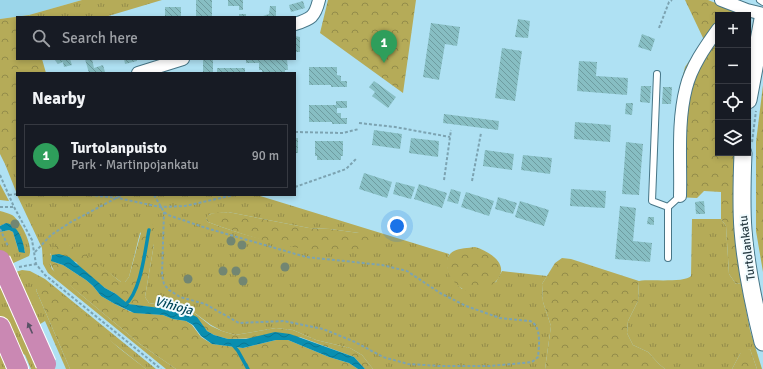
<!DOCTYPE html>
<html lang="en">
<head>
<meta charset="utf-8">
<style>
	body { margin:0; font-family:Signika,sans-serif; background:#20242c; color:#f1f3f6 }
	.controls { position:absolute; right:12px; top:12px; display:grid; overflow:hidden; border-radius:0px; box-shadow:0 2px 6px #0003 }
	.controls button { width:36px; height:36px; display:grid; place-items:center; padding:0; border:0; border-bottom:1px solid #363941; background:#171b24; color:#f1f3f6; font:20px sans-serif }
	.you { position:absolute; left:397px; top:226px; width:14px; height:14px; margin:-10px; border:3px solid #fff; border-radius:50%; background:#1a73e8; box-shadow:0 0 0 6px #1a73e833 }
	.badge { display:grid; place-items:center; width:26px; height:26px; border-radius:50%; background:#ea580c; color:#fff; font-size:13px; font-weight:700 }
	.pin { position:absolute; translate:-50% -33px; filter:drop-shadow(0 1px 2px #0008) }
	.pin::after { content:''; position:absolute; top:21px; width:14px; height:12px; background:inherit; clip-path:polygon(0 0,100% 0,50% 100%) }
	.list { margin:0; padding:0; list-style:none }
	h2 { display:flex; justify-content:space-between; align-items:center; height:52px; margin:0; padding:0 16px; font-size:17px }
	h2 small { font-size:13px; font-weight:400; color:#9ea1a6 }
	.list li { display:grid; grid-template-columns:26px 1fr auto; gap:12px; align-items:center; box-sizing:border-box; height:64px; margin:0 8px 8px; padding:0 8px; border:1px solid #363941; border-radius:0px }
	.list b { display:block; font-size:15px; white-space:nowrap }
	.list p { margin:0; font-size:13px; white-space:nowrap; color:#9ea1a6 }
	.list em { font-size:13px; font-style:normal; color:#9ea1a6 }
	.icon { flex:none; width:22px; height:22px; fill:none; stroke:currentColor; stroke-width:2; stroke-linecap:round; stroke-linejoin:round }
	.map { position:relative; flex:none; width:763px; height:369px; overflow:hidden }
	.search { position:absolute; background:#171b24; box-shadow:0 2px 6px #0003; left:16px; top:16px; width:280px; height:44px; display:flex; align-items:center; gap:10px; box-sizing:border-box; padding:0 14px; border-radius:0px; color:#9ea1a6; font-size:15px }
	.panel { position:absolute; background:#171b24; box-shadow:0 2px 6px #0003; left:16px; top:72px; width:280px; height:124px; border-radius:0px }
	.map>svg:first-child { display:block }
	.built { fill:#9bd6ea }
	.grass { fill:url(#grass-tufts); fill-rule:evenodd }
	.forest { fill:url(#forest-crowns) }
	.water { fill:url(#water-waves) }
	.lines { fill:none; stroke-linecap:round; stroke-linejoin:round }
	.stream { stroke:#098eb0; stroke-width:3.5 }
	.building { fill:url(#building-back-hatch) }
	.service-casing { stroke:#477687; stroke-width:8 }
	.minor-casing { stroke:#477687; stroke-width:14 }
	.secondary-casing { stroke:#477687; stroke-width:19 }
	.trunk-casing { stroke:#fff; stroke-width:22 }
	.path { stroke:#7ca3b1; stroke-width:2; stroke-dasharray:3 2; stroke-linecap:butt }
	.service { stroke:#fff; stroke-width:6 }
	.minor { stroke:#fff; stroke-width:12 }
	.secondary { stroke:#fff; stroke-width:17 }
	.trunk { stroke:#ca88b3; stroke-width:20 }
	.trunk-bridge-casing { stroke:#fff; stroke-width:22; stroke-linecap:butt }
	.path-bridge { stroke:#7ca3b1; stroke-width:2; stroke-dasharray:3 2; stroke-linecap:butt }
	.trunk-bridge { stroke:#ca88b3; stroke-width:20 }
	.tree { fill:#728672 }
	.oneway { fill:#585265 }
	.labels { text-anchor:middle; stroke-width:4; stroke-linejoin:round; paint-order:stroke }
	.street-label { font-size:12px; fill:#273b43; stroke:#f1fbfe }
	.water-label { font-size:13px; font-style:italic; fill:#014658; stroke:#f1fbfe }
</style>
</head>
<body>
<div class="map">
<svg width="763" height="369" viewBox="0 0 763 369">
	<defs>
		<pattern id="grass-tufts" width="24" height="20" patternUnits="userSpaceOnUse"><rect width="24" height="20" fill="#b5ab58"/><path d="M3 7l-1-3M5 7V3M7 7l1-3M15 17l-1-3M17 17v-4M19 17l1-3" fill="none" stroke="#938c4a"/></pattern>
		<pattern id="forest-crowns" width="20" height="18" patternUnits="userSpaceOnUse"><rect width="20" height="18" fill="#b5ab58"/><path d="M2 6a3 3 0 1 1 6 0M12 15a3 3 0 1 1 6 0" fill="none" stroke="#938c4a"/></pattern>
		<pattern id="water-waves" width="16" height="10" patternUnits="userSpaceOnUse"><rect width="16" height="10" fill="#098eb0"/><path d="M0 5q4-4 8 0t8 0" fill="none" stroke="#0a7591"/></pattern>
		<pattern id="building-back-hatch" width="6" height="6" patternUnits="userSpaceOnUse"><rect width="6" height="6" fill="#87bec3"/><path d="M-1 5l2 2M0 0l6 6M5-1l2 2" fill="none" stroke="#6e9ca0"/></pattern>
	</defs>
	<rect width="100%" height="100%" fill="#afe1f3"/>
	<!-- built -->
	<path class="built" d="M 0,0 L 82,0 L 29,15 L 0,19 Z"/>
	<!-- grass -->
	<path class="grass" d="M 82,0 L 162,0 L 105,17 L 30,17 L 29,15 Z
		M 5,164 L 17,164 L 17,194 Z
		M 0,184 L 8,199 L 9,201 L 0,200 Z
		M 17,195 L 257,195 L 449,254 C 444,269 451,279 462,289 L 496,282 L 502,271 L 547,276 L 542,284 L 543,302 L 551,326 L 545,369 L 373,369 L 362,355 L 350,348 L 316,340 L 293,330 L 276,328 L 235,335 L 222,331 L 211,325 L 192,311 L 181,308 L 149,303 L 145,297 L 154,244 L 154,225 L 140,233 L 129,277 L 125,282 L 121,282 L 87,256 L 68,245 L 50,254 L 50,263 L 52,269 L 79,293 L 140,344 L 176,369 L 166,369 L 48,273 L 43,264 L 42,248 ZM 228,212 L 309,228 L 330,229 L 359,233 L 360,252 C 306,251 258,241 208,222 L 206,219 L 210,214 Z
		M 0,211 C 4,212 8,213 12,215 C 21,221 34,247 29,256 L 0,269 L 0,232 L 9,230 L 13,232 L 18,249 L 25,252 L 22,242 L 6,223 L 0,226 Z
		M 692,219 L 721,219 L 726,226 L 729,274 L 736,284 L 741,283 L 750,330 L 762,369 L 757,369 L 750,349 L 740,354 L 732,369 L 665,369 L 659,364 L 648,352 L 633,345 L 627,333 L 628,321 L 638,301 L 639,281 C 651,279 685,283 691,276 Z
		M 22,270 L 30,271 L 45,279 L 156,369 L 146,369 L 108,339 L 37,289 L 36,290 L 70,369 L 66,369 L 45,321 L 37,326 L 39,369 L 31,369 L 25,355 L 20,352 L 3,358 L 6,369 L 0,369 L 0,277 Z"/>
	<!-- forest -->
	<path class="forest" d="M 328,0 L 416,0 L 403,93 L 320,33 Z
		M 685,0 L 708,0 L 728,8 L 741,15 L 718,15 L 718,153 L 734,153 L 734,193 L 741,283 L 736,284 L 729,274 L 726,226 L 721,219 L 721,192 L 704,191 L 697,198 L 675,197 L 679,91 L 685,67 L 704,40 Z
		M 29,15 L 30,17 L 17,17 L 17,59 L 42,59 L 46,73 L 17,73 L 17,164 L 5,164 L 0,154 L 0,19 Z
		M 763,85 L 763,272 L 756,231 L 756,142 Z
		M 228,212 L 309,228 L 330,229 L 359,233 L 369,238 L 372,242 L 372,247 L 369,251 C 318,258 256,240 208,222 L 206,219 C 209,211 220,213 228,212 Z
		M 148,222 L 154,225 L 154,244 L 145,297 L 149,303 L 181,308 L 192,311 L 211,326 L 222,331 L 235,335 L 276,328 L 293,330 L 316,340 L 350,348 L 362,355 L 373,369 L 365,369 L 354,357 L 300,337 L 228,339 L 214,335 L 207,331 L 184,311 L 132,305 L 125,303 L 116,294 L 105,288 L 84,272 L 76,262 L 52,255 L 51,259 L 54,262 L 63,265 L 86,280 L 93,286 L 101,296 L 115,304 L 131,312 L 138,313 L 163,315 L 173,319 L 186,321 L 192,325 L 201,337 L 212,344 L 243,348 L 276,340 L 288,340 L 329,357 L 349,363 L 358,369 L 176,369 L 140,344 L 55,273 L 50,263 L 49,259 L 53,247 C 58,245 64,243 69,245 C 84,250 108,272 121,282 L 125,282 L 129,277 L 143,225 Z
		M 475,247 C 492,252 513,267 493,284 C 461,311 433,261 454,251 C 460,248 468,248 475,247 Z
		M 562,258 L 571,259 L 639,281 L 638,301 L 628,321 L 627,333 L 633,345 L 648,352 L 659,364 L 665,369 L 545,369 L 551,326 L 543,302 L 542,284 L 555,263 Z
		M 37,289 C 69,289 87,319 108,338 C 120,350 134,359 146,369 L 70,369 L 36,290 Z
		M 750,349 L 757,369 L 732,369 L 740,354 L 744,350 Z"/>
	<!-- water -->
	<path class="water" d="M 6,223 C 19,225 24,243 25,253 L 19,252 L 13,232 L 9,230 L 0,232 L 0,226 Z
		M 59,254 L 69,257 L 105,288 L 116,294 L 128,304 L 184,311 L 197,317 L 207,331 L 214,335 L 228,339 L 246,339 L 275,332 L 290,334 L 354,357 L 365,369 L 358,369 L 349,363 L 329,357 L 288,340 L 276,340 L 243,348 L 212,344 L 201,336 L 193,325 L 186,321 L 173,319 L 163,315 L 134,313 L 115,304 L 101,296 L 93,286 L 86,280 L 63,265 L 51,261 L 52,255 Z"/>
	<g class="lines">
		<!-- stream -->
		<path class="stream" d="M 125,305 C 141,292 145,250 149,230
			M 233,345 L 238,351 L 248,369"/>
	</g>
	<!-- building -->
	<path class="building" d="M 196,0 L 212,0 L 212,17 L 196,17 Z
		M 228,0 L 243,0 L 243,10 L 239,10 L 239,6 L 228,6 Z
		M 303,1 L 305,8 L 291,12 L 289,5 Z
		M 270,6 L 276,6 L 276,17 L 260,17 L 269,14 Z
		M 165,7 L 181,7 L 181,17 L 165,17 Z
		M 239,14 L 246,14 L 246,17 L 239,17 Z
		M 518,19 L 530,21 L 528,38 L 515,37 Z
		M 431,23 L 460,27 L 457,46 L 445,44 L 439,80 L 423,77 Z
		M 642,34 L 655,39 L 651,51 L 638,47 Z
		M 295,36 L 300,37 L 300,52 L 295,52 Z
		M 502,48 L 522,51 L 515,101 L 495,98 Z
		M 54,59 L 70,59 L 72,65 L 64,67 L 63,62 L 58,64 Z
		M 85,59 L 92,59 L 94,68 L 103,65 L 105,72 L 89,73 Z
		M 124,59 L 137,59 L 137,61 L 125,64 Z
		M 207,59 L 216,59 L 213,60 L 213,73 L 203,73 L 203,60 Z
		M 246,59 L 287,59 L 288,70 L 285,70 L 285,73 L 262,73 L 262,70 L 259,70 L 259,63 L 246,63 Z
		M 579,61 L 597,62 L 596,76 L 628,78 L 627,95 L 577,91 Z
		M 309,67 L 337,67 L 337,75 L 341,76 L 341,81 L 347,81 L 347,87 L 331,87 L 331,85 L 309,85 Z
		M 217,68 L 245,68 L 245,73 L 217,73 Z
		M 374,81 L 396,97 L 388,108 L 372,96 L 375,92 L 369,87 Z
		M 641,86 L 651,86 L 650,103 L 640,102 Z
		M 663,87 L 672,87 L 671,104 L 662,104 Z
		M 336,101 L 347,101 L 347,108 L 337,108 L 337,113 L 341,113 L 341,118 L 347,118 L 347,124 L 332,124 L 332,122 L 309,122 L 309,105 L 336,105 Z
		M 626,103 L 633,103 L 632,115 L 625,114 Z
		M 444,114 L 499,121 L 498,130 L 443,123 Z
		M 575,122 L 611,125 L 610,142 L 574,139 Z
		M 374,130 L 402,134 L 400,149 L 372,145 Z
		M 295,138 L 298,138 L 298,153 L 295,153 Z
		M 411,138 L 439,141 L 438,157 L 409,153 Z
		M 315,141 L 343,141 L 343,156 L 341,156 L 341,160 L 317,160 L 317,156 L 315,156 Z
		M 626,142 L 643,144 L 639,195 L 622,194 Z
		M 485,150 L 514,154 L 512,170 L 483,166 Z
		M 523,155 L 552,158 L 550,174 L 521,170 Z
		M 364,173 L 392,182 L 387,198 L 359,189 Z
		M 396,182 L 415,187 L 411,199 L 393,194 Z
		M 419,184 L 447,193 L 442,208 L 414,199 Z
		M 451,189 L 461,192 L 458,204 L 447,201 Z
		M 571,189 L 606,191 L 605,208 L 570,206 Z
		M 466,192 L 494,201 L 489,216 L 461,207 Z
		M 498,197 L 517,203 L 513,214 L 495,209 Z
		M 520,201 L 549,210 L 544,226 L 515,217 Z
		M 704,201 L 705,214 L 696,214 L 695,202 Z
		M 620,206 L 636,208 L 633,241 L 652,243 L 650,262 L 615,259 Z
		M 648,217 L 654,217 L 654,225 L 647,224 Z"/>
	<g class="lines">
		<!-- service casing -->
		<g class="service-casing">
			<path id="service" d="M 760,0 L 763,2
				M 657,74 L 652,201 L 668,207 L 668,258
				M 668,207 L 680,196"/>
		</g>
		<!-- minor casing -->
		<g class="minor-casing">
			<path id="minor" d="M 721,0 L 747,10 L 763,14
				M 295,24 C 311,19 315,17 319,0
				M 138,73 L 183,59
				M 680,196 C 681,161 677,123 686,88 C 691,67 705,47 718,29"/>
		</g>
		<!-- secondary casing -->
		<g class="secondary-casing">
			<path id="secondary" d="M 748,100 L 763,19
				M 743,153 C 742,179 741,205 743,230 C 746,268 754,306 763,342"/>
		</g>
		<!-- trunk casing -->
		<g class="trunk-casing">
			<path id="trunk" d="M 0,327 L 18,369"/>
		</g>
		<!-- path -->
		<path class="path" d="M 659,28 L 669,2 L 672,0
			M 359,123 L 395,127 L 450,137
			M 295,132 L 343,133 L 359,129
			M 752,142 L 756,111
			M 0,175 L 14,207 L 32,240 L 36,264 L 45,275 L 161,369
			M 444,180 L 451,130
			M 472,181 L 481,133
			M 295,187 L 346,169 L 357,158
			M 9,195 L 17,194
			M 90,195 L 118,198 L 160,207 L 185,206 L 234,195
			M 154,195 L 164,212 L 168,215 L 206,228 L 306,257 L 382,265 L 407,271 L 440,293 L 466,306 L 500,318 L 530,321 C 542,326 539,346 538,357 L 532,362 L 523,363 L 490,366 L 439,366 L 408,364 L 383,357 L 355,342 L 323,329 L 284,321 L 239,323 L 205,304 L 180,297 L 169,290 L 164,284 L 162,275 L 164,212
			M 0,207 L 14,207
			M 35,252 L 51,235 L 71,222 L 122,195
			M 19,267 L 36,264"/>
		<!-- service -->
		<use href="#service" class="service"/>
		<!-- minor -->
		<use href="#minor" class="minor"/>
		<!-- secondary -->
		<use href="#secondary" class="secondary"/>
		<!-- trunk -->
		<use href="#trunk" class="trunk"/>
		<!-- trunk-bridge casing -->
		<g class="trunk-bridge-casing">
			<path id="trunk-bridge" d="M 0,260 L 46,364"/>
		</g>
		<!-- path-bridge -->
		<path class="path-bridge" d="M 0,229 L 8,246"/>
		<!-- trunk-bridge -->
		<use href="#trunk-bridge" class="trunk-bridge"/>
	</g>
	<!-- trees -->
	<g class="tree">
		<circle cx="15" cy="224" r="4.5"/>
		<circle cx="231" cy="241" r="4.5"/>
		<circle cx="242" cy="245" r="4.5"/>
		<circle cx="285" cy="267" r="4.5"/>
		<circle cx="223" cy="271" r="4.5"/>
		<circle cx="236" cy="271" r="4.5"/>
		<circle cx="188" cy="279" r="4.5"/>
		<circle cx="243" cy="281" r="4.5"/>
	</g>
	<!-- one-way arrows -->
	<defs><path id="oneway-solid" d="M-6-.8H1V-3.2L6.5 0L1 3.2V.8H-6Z"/></defs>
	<use class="oneway" href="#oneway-solid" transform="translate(30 328) rotate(-114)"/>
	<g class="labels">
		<!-- street labels -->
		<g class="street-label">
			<text transform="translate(747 248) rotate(-97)" y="4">Turtolankatu</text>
		</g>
		<!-- water labels -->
		<g class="water-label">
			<text transform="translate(174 305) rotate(15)" y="5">Vihioja</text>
		</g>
	</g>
</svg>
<div class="controls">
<button>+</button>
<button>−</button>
<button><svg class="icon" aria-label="locate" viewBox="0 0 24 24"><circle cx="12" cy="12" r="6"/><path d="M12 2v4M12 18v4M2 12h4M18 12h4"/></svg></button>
<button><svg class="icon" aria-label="layers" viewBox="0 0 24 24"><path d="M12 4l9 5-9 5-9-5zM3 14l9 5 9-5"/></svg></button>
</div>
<div class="you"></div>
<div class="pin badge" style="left:384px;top:63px;background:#2e9e5b">1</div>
<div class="search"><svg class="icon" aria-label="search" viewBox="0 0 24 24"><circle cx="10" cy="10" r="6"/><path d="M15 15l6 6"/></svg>Search here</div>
<section class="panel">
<h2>Nearby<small></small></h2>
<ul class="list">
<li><span class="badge" style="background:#2e9e5b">1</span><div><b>Turtolanpuisto</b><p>Park · Martinpojankatu</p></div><em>90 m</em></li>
</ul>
</section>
</div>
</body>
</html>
